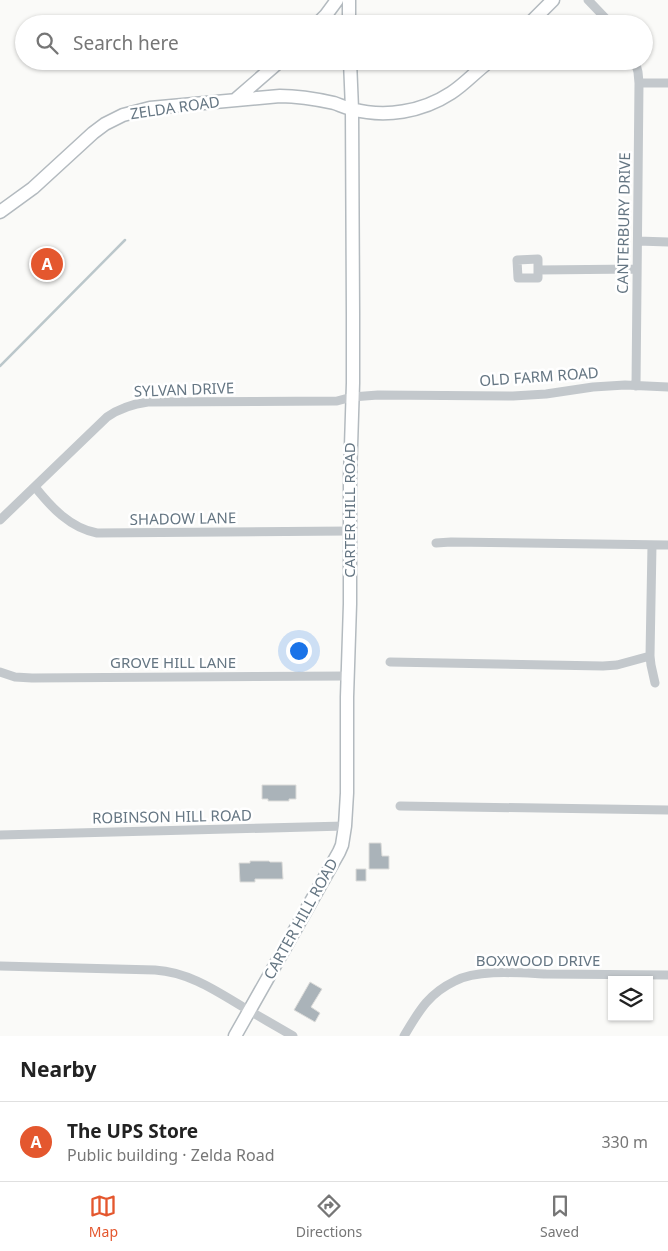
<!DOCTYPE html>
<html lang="en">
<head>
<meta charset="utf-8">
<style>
	body { margin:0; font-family:"Noto Sans",sans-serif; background:#f6f6f6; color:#222 }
	.controls { position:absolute; right:15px; bottom:15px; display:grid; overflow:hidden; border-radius:0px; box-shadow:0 1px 4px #0004 }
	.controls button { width:45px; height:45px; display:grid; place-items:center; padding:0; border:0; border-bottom:1px solid #e0e0e0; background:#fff; color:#222; font:25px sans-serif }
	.you { position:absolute; left:298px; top:650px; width:18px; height:18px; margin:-12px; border:4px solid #fff; border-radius:50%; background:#1a73e8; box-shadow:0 0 0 8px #1a73e833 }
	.badge { display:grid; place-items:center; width:32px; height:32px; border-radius:50%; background:#e4572e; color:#fff; font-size:16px; font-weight:700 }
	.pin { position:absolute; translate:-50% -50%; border:2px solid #fff; box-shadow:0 1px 5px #0006 }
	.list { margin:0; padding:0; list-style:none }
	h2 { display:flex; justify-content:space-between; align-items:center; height:65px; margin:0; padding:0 20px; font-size:21px }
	h2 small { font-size:16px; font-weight:400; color:#767676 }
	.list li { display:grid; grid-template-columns:32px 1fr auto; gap:15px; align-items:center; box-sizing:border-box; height:80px; padding:0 20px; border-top:1px solid #e0e0e0 }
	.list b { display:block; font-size:19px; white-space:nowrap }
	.list p { margin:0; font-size:16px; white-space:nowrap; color:#767676 }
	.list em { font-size:16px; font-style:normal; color:#767676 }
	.icon { flex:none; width:28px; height:28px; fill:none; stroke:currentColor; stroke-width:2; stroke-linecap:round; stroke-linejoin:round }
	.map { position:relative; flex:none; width:668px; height:1036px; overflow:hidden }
	.search { position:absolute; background:#fff; box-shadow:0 1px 4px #0004; left:15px; right:15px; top:15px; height:55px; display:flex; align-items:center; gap:12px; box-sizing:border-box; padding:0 18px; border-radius:28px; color:#767676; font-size:19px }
	.sheet { height:145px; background:#fff }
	nav { display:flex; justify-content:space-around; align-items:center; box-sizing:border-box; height:70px; border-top:1px solid #e0e0e0; background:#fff; font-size:14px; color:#767676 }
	nav a { display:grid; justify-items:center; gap:2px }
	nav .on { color:#e4572e }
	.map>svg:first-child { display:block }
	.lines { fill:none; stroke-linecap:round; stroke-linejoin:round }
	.stream { stroke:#bbc7cb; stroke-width:2.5 }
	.building { fill:#aab3b9; stroke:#dcdcda }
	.secondary-casing { stroke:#b3babf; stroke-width:15 }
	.minor { stroke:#c3c8cc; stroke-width:9 }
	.secondary { stroke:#fff; stroke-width:12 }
	.labels { text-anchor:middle; stroke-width:5; stroke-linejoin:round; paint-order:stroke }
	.street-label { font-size:15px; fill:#657683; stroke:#fff }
</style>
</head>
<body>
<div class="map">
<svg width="668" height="1036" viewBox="0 0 668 1036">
	<rect width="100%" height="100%" fill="#fafaf8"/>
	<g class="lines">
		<!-- stream -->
		<path class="stream" d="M 0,366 L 125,240"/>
	</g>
	<!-- building -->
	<path class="building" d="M 262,785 L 296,785 L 296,799 L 289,799 L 289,801 L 268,801 L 268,799 L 262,799 Z
		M 369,843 L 381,843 L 382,856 L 389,856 L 389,869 L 369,869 Z
		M 250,861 L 269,861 L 270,862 L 282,862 L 283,879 L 255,879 L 255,882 L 240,882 L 239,863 L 250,863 Z
		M 356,869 L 366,869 L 366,881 L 356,881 Z
		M 310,982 L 322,989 L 311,1007 L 320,1013 L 315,1022 L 294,1010 Z"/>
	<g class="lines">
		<!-- secondary casing -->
		<g class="secondary-casing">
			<path id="secondary" d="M 317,24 L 326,15 L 337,0
				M 349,24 L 349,0
				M 529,24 L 553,0
				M 235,100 L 280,61
				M 0,212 L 33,188 L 93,133 L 105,124 L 123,115 L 150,108 L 280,96 C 298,96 316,99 334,103 C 340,105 346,108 352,109 C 385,118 422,112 451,93 C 465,84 476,71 490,61
				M 235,1036 L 339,852 L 342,845 L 345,826 L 347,793 L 347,697 L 350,604 L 350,478 L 353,383 L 353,315 L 352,109 L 350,61"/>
		</g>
		<!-- minor -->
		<path class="minor" d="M 588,0 L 611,24
			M 635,61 L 638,72 L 639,83 L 636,386
			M 639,83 L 668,83
			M 638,241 L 668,242
			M 538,270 L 538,259 L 517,260 L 518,278 L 538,278 L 538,270 L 637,269
			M 35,487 C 51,507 70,528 97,533 L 349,531
			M 0,520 L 107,417 C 120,408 132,404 148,402 L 337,401 L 352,397 L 378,395 L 513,396 L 546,394 L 593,387 L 625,385 L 668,387
			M 436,543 L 451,542 L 668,545
			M 652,545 L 650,656 L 651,665 L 655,683
			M 390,662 L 603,666 L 617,665 L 650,656
			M 0,672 L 15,677 L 32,678 L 347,676
			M 400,806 L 668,810
			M 0,835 L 345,826
			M 0,966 L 155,970 C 188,972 215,990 243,1007 C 260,1017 276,1026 293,1036
			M 404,1036 C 419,1011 428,994 455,981 C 478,969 520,973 546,974 C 586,974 627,975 668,975"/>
		<!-- secondary -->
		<use href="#secondary" class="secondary"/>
	</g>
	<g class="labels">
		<!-- street labels -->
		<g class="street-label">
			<text transform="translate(175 108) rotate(-8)" y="5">ZELDA ROAD</text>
			<text transform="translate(624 223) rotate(-89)" y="5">CANTERBURY DRIVE</text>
			<text transform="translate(539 377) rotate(-4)" y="5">OLD FARM ROAD</text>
			<text transform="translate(184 390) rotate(-2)" y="5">SYLVAN DRIVE</text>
			<text transform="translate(350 510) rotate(-90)" y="5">CARTER HILL ROAD</text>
			<text transform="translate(183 519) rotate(-1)" y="5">SHADOW LANE</text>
			<text x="173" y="668">GROVE HILL LANE</text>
			<text transform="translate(172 817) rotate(-1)" y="5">ROBINSON HILL ROAD</text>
			<text transform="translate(301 919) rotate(-61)" y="5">CARTER HILL ROAD</text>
			<text x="538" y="966">BOXWOOD DRIVE</text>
		</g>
	</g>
</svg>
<div class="controls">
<button><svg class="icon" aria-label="layers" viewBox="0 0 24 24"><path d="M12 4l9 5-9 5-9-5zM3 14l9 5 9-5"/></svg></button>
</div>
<div class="you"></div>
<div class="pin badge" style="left:47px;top:264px">A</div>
<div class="search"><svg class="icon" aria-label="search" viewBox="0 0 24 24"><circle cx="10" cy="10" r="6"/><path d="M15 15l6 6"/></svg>Search here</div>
</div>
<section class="sheet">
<h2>Nearby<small></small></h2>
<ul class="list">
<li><span class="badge">A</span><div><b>The UPS Store</b><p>Public building · Zelda Road</p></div><em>330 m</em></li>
</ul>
</section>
<nav>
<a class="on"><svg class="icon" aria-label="map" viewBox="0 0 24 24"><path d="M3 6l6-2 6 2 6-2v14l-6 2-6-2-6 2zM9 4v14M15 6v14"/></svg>Map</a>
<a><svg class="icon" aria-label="directions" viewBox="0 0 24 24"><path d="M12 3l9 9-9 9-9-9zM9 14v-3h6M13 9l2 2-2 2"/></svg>Directions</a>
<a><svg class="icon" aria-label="saved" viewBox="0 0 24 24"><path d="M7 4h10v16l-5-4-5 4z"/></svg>Saved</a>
</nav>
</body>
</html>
